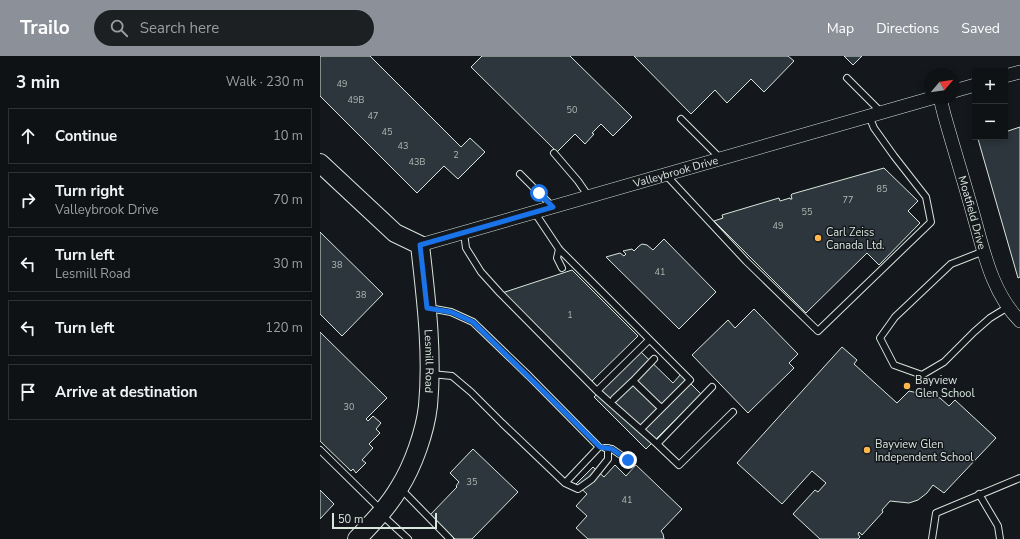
<!DOCTYPE html>
<html lang="en">
<head>
<meta charset="utf-8">
<style>
	body { margin:0; font-family:"Nunito Sans",sans-serif; background:#1d2022; color:#f1f3f6 }
	.controls { position:absolute; right:12px; top:12px; display:grid; overflow:hidden; border-radius:0px; box-shadow:0 2px 6px #0003 }
	.controls button { width:36px; height:36px; display:grid; place-items:center; padding:0; border:0; border-bottom:1px solid #2f3234; background:#0f1215; color:#f1f3f6; font:20px sans-serif }
	.compass { position:absolute; left:604px; top:12px; width:36px; height:36px; border-radius:50%; background:#0f1215; box-shadow:0 2px 6px #0003; rotate:61deg }
	.scale { position:absolute; left:12px; bottom:10px; width:105px; box-sizing:border-box; padding-left:4px; border:2px solid #d8e6dc; border-top:0; font-size:11px; line-height:14px; white-space:nowrap; color:#d8e6dc; -webkit-text-stroke:3px #14181c; paint-order:stroke }
	.stop { position:absolute; width:12px; height:12px; margin:-9px; border:3px solid #1a73e8; border-radius:50%; background:#fff }
	.stop.end { background:#1a73e8; border-color:#fff; box-shadow:0 1px 4px #0008 }
	.list { margin:0; padding:0; list-style:none }
	h2 { display:flex; justify-content:space-between; align-items:center; height:52px; margin:0; padding:0 16px; font-size:17px }
	h2 small { font-size:13px; font-weight:400; color:#9b9ea0 }
	.list li { display:grid; grid-template-columns:26px 1fr auto; gap:12px; align-items:center; box-sizing:border-box; height:56px; margin:0 8px 8px; padding:0 8px; border:1px solid #2f3234; border-radius:0px }
	.list b { display:block; font-size:15px; white-space:nowrap }
	.list p { margin:0; font-size:13px; white-space:nowrap; color:#9b9ea0 }
	.list em { font-size:13px; font-style:normal; color:#9b9ea0 }
	.icon { flex:none; width:22px; height:22px; fill:none; stroke:currentColor; stroke-width:2; stroke-linecap:round; stroke-linejoin:round }
	.map { position:relative; flex:none; width:700px; height:483px; overflow:hidden }
	header { display:flex; align-items:center; gap:24px; box-sizing:border-box; height:56px; padding:0 20px; background:#8c9099; color:#fff }
	header strong { font-size:19px }
	nav { display:flex; gap:22px; margin-inline-start:auto; font-size:14px }
	.search { width:280px; height:36px; background:#1d2022; display:flex; align-items:center; gap:10px; box-sizing:border-box; padding:0 14px; border-radius:22px; color:#9b9ea0; font-size:15px }
	main { display:flex }
	aside { flex:1; background:#0f1215 }
	.map>svg:first-child { display:block }
	.building { fill:#2c363c; stroke:#d8e6dc }
	.lines { fill:none; stroke-linecap:round; stroke-linejoin:round }
	.lane-casing { stroke:#d8e6dc; stroke-width:8 }
	.street-casing { stroke:#d8e6dc; stroke-width:14 }
	.secondary-casing { stroke:#d8e6dc; stroke-width:20 }
	.lane { stroke:#14181c; stroke-width:6 }
	.street { stroke:#14181c; stroke-width:13 }
	.secondary { stroke:#14181c; stroke-width:18 }
	.route { stroke:#1a73e8; stroke-width:5 }
	.poi-dot { fill:#ffb74d; stroke:#14181c; stroke-width:1.5 }
	.labels { text-anchor:middle; stroke-width:3; stroke-linejoin:round; paint-order:stroke }
	.number-label { font-size:9px; fill:#adbab4 }
	.street-label { font-size:11px; fill:#d8e6dc; stroke:#14181c }
	.poi-label { font-size:11px; fill:#d8e6dc; stroke:#14181c; text-anchor:start }
</style>
</head>
<body>
<header>
<strong>Trailo</strong>
<div class="search"><svg class="icon" aria-label="search" viewBox="0 0 24 24"><circle cx="10" cy="10" r="6"/><path d="M15 15l6 6"/></svg>Search here</div>
<nav><a>Map</a><a>Directions</a><a>Saved</a></nav>
</header>
<main>
<aside>
<h2>3 min<small>Walk · 230 m</small></h2>
<ul class="list">
<li><svg class="icon" aria-label="ahead" viewBox="0 0 24 24"><path d="M12 20V5M6 11l6-6 6 6"/></svg><div><b>Continue</b></div><em>10 m</em></li>
<li><svg class="icon" aria-label="right" viewBox="0 0 24 24"><path d="M7 20v-9h11M14 6l5 5-5 5"/></svg><div><b>Turn right</b><p>Valleybrook Drive</p></div><em>70 m</em></li>
<li><svg class="icon" aria-label="left" viewBox="0 0 24 24"><path d="M17 20v-9H6M10 6l-5 5 5 5"/></svg><div><b>Turn left</b><p>Lesmill Road</p></div><em>30 m</em></li>
<li><svg class="icon" aria-label="left" viewBox="0 0 24 24"><path d="M17 20v-9H6M10 6l-5 5 5 5"/></svg><div><b>Turn left</b></div><em>120 m</em></li>
<li><svg class="icon" aria-label="arrive" viewBox="0 0 24 24"><path d="M6 21V4h12l-3 4 3 4H6"/></svg><div><b>Arrive at destination</b></div></li>
</ul>
</aside>
<div class="map">
<svg width="700" height="483" viewBox="0 0 700 483">
	<rect width="100%" height="100%" fill="#14181c"/>
	<!-- building -->
	<path class="building" d="M 0,0 L 50,0 L 141,91 L 150,82 L 165,96 L 138,123 L 124,110 L 97,137 L 0,40 Z
		M 162,0 L 250,0 L 312,61 L 293,80 L 281,68 L 272,77 L 274,78 L 265,88 L 255,78 L 237,96 L 151,11 Z
		M 314,0 L 468,0 L 474,5 L 444,36 L 431,23 L 407,47 L 395,34 L 371,58 Z
		M 524,0 L 542,0 L 533,9 Z
		M 700,71 L 700,221 L 698,222 L 658,83 L 666,81 L 685,81 L 685,76 Z
		M 564,112 L 598,145 L 588,155 L 600,167 L 559,209 L 547,197 L 486,257 L 394,165 L 403,162 L 402,159 L 459,142 L 460,145 L 470,142 L 470,143 L 472,143 L 471,139 L 472,138 Z
		M 0,176 L 63,238 L 22,280 L 0,258 Z
		M 344,183 L 396,236 L 359,273 L 286,201 L 300,197 L 304,200 L 306,198 L 303,195 L 312,193 L 314,195 L 319,190 L 322,188 L 327,189 L 333,194 Z
		M 252,214 L 318,280 L 271,326 L 182,237 Z
		M 434,253 L 478,298 L 469,307 L 474,312 L 428,357 L 372,299 L 408,264 L 415,272 Z
		M 0,276 L 67,342 L 46,363 L 48,365 L 53,360 L 61,367 L 56,373 L 60,377 L 49,388 L 53,392 L 42,404 L 46,407 L 36,417 L 33,413 L 31,415 L 0,385 Z
		M 522,291 L 537,304 L 534,308 L 577,347 L 589,335 L 620,342 L 629,350 L 635,344 L 676,382 L 624,437 L 613,429 L 607,437 L 598,444 L 589,447 L 570,445 L 562,454 L 563,456 L 542,479 L 539,476 L 538,478 L 540,481 L 538,483 L 500,483 L 473,458 L 495,434 L 498,436 L 506,427 L 492,415 L 462,448 L 417,407 Z
		M 320,295 L 353,327 L 361,318 L 381,338 L 326,393 L 274,341 Z
		M 153,393 L 198,436 L 152,483 L 135,483 L 110,459 L 137,431 L 136,430 L 139,426 L 130,417 Z
		M 295,409 L 306,420 L 316,409 L 362,453 L 341,475 L 343,478 L 344,483 L 268,483 L 256,472 L 267,460 L 256,450 L 267,438 L 256,428 L 273,411 L 284,421 Z
		M 0,434 L 14,448 L 0,463 Z"/>
	<g class="lines">
		<!-- lane casing -->
		<g class="lane-casing">
			<path id="lane" d="M 527,22 L 561,56
				M 361,63 L 401,103
				M 234,97 L 258,125 L 269,141
				M 200,118 L 233,151
				M 346,119 L 426,205 L 498,275 L 611,166 L 606,141 L 574,100 L 554,72 L 549,60
				M 215,157 L 239,193 L 370,324 L 323,371
				M 144,177 L 146,192 L 161,216 L 180,237 L 277,335 L 337,388 L 392,331
				M 239,193 L 237,202 L 242,212
				M 664,195 L 631,208 L 575,261 L 560,282 L 574,309 L 602,319 L 624,306 L 654,276 L 670,262 L 688,251
				M 109,252 L 131,256 L 153,266 L 209,320 L 279,391 L 245,427 L 182,367 L 151,336 L 132,320 L 111,318
				M 334,303 L 313,325 L 341,352
				M 277,335 L 329,284
				M 294,343 L 313,325
				M 337,388 L 359,409 L 413,356
				M 285,392 L 292,393 L 308,404
				M 0,394 L 61,454
				M 245,427 L 258,433 L 272,423 L 288,403 L 288,392
				M 81,433 L 130,483
				M 659,438 L 678,470 L 680,483
				M 62,459 L 88,483
				M 612,483 L 616,457 L 700,422"/>
		</g>
		<!-- street casing -->
		<g class="street-casing">
			<g id="street">
				<path d="M 685,20 L 700,16"/>
				<path d="M 634,35 L 655,29"/>
				<path id="s1" d="M 620,42 L 624,58 C 633,90 643,122 652,154 C 663,192 671,236 700,265"/>
				<path id="s2" d="M 100,189 L 612,42"/>
			</g>
		</g>
		<!-- secondary casing -->
		<g class="secondary-casing">
			<g id="secondary">
				<path id="s3" d="M 0,107 L 75,177 L 100,189 C 106,242 113,297 108,350 C 105,376 93,410 79,432 C 68,451 52,467 37,483"/>
			</g>
		</g>
		<!-- lane -->
		<use href="#lane" class="lane"/>
		<!-- street -->
		<use href="#street" class="street"/>
		<!-- secondary -->
		<use href="#secondary" class="secondary"/>
	</g>
	<g class="lines">
		<!-- route -->
		<path class="route" d="M 219,137 L 233,151 L 100,189 L 107,252 L 131,256 L 153,266 L 280,391 L 292,393 L 308,404"/>
	</g>
	<!-- markers -->
	<g class="poi-dot">
		<circle cx="498" cy="182" r="4"/>
		<circle cx="587" cy="330" r="4"/>
		<circle cx="547" cy="394" r="4"/>
	</g>
	<g class="labels">
		<!-- number labels -->
		<g class="number-label">
			<text x="22" y="31">49</text>
			<text x="36" y="47">49B</text>
			<text x="252" y="57">50</text>
			<text x="53" y="63">47</text>
			<text x="67" y="79">45</text>
			<text x="83" y="93">43</text>
			<text x="136" y="102">2</text>
			<text x="97" y="109">43B</text>
			<text x="562" y="136">85</text>
			<text x="528" y="147">77</text>
			<text x="487" y="159">55</text>
			<text x="458" y="173">49</text>
			<text x="17" y="212">38</text>
			<text x="340" y="219">41</text>
			<text x="41" y="242">38</text>
			<text x="250" y="262">1</text>
			<text x="29" y="354">30</text>
			<text x="152" y="429">35</text>
			<text x="307" y="447">41</text>
		</g>
		<!-- street labels -->
		<g class="street-label">
			<text dy="4" stroke="none"><textPath href="#s2" startOffset="266">Valleybrook Drive</textPath></text>
			<text dy="4" stroke="none"><textPath href="#s1" startOffset="119">Moatfield Drive</textPath></text>
			<text dy="4" stroke="none"><textPath href="#s3" startOffset="247">Lesmill Road</textPath></text>
		</g>
		<!-- poi labels -->
		<g class="poi-label">
			<text x="506" y="180">Carl Zeiss<tspan x="506" dy="13">Canada Ltd.</tspan></text>
			<text x="595" y="328">Bayview<tspan x="595" dy="13">Glen School</tspan></text>
			<text x="555" y="392">Bayview Glen<tspan x="555" dy="13">Independent School</tspan></text>
		</g>
	</g>
</svg>
<div class="controls">
<button>+</button>
<button>−</button>
</div>
<svg class="compass" viewBox="-18 -18 36 36"><path d="M0-13l5 13h-10z" fill="#e53935"/><path d="M0 13l5-13h-10z" fill="#9b9ea0"/></svg>
<div class="scale">50 m</div>
<div class="stop" style="left:219px;top:137px"></div>
<div class="stop end" style="left:308px;top:404px"></div>
</div>
</main>
</body>
</html>
